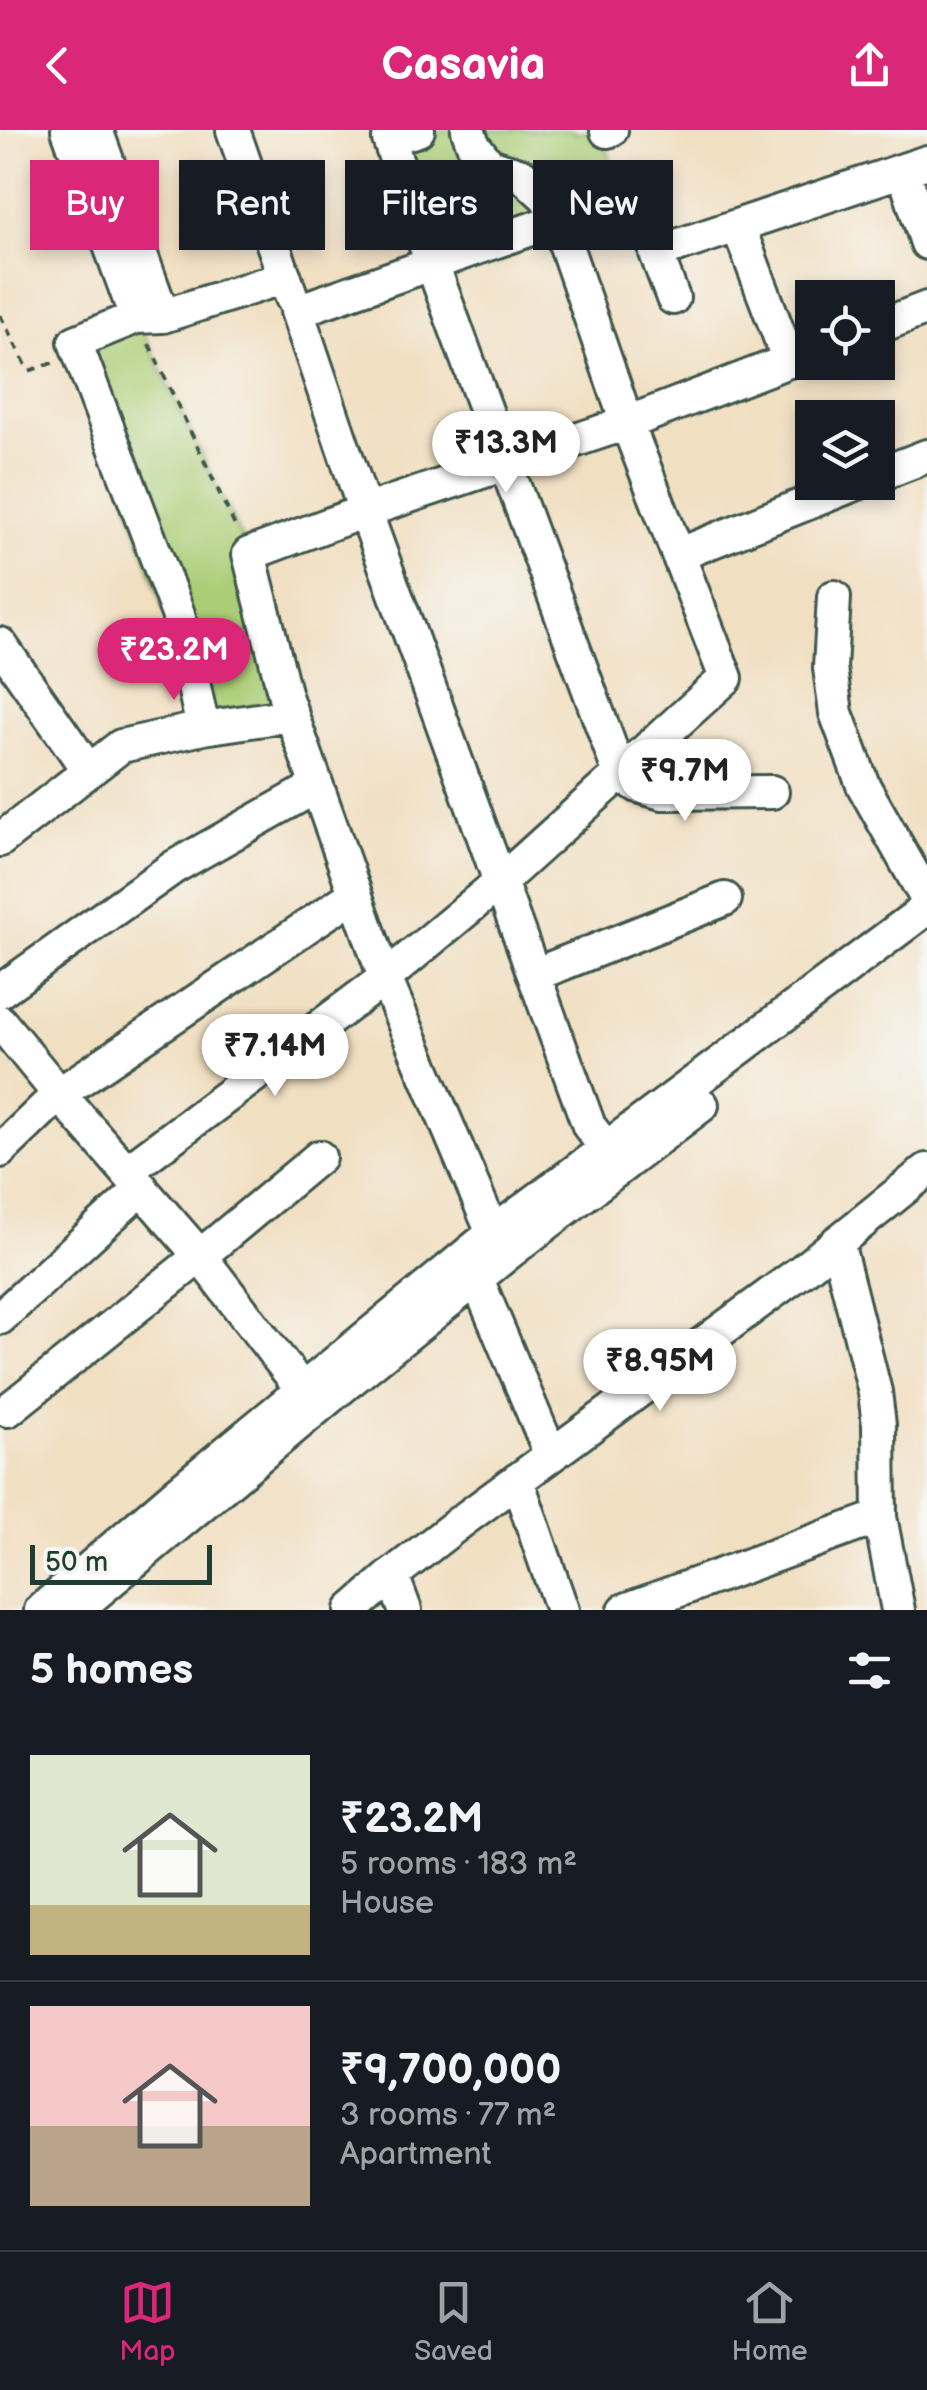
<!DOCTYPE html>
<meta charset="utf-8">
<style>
body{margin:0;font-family:"Balsamiq Sans",sans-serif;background:#242831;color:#f1f3f6;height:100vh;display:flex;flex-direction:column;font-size:38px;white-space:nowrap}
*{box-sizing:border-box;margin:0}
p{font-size:32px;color:#9ea1a6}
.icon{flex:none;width:55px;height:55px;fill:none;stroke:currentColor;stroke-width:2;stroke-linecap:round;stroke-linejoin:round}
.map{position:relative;height:1480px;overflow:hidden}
.sheet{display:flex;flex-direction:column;background:#171b24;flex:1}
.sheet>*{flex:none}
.hud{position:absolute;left:30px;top:30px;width:868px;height:90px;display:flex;gap:20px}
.buttons{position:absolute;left:795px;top:150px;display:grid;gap:20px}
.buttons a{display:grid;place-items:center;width:100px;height:100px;border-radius:0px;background:#171b24;box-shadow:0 5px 15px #0003;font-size:50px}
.scale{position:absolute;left:30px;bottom:25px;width:182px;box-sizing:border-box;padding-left:10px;border:5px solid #1f3d34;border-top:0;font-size:28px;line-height:35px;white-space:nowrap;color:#1f3d34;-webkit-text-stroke:8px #f6f6f2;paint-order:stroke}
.price{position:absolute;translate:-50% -85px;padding:0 22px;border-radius:35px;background:#fff;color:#222;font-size:32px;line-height:65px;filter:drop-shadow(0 2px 5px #0008)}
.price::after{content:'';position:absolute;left:50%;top:60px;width:30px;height:22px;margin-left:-15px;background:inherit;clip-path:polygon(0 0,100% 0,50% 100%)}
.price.selected{background:#db2777;color:#fff}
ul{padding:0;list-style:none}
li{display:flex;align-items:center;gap:30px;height:250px;padding:0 30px}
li+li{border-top:2px solid #363941}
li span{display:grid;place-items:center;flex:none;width:280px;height:200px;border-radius:0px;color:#555}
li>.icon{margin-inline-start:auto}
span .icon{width:120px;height:120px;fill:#fffc;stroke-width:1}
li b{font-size:42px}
h2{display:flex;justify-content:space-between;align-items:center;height:120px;padding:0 30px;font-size:42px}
.chip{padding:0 35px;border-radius:0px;background:#171b24;box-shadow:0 5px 15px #0003;font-size:35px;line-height:90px}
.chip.selected{background:#db2777;color:#fff}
header{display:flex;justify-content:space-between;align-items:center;height:130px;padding:0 30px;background:#db2777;color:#fff;font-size:45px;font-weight:700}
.tabs{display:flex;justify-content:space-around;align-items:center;height:140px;border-top:2px solid #363941;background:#171b24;font-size:28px;color:#9ea1a6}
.tabs a{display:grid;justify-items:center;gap:5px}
.tabs .selected{color:#db2777}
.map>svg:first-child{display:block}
.green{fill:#abcd76;stroke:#658555;stroke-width:2.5}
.building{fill:#cba8cf}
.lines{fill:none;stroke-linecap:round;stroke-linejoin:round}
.minor-casing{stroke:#3e5549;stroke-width:38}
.path{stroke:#3e5549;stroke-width:4;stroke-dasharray:8 8;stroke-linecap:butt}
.minor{stroke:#fff;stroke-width:32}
</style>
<header><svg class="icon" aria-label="back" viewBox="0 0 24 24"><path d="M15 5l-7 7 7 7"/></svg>Casavia<svg class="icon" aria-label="share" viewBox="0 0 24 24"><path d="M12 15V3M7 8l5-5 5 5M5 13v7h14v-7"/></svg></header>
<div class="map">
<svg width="927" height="1480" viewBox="0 0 927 1480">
<rect width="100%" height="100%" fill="#f6f6f2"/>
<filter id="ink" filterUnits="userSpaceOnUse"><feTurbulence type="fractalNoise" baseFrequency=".01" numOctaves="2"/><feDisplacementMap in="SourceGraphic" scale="20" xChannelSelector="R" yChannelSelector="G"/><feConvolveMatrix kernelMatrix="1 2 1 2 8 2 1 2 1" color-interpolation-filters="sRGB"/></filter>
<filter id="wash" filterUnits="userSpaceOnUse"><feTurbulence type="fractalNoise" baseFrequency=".0048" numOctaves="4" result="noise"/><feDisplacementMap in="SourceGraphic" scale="40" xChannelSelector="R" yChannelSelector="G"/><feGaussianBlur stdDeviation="2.25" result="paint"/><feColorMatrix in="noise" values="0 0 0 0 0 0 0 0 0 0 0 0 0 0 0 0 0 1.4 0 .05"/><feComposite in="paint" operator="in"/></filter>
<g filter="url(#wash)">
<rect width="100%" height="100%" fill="#f1dfc2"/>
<path class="green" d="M443,0H574L576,4L588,0H601L622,65L439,124L403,13Z
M136,187L249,424L292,585L203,598L75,212Z"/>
<g id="blocks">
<path class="building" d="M453,48L461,68L434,77L428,57Z"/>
</g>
</g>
<g filter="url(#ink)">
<use href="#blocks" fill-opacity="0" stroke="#3e5549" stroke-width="2.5"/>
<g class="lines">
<g class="minor-casing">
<path id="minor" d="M68,0L136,187
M96,0L163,186L285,147
M233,0L292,168
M418,0L389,9L432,134L620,644L638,656L662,663L772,662
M468,0L473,14L489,35L522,45L547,68L557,90
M607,1L611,0
M903,40L927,113
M738,96L789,231
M673,168L656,123L927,32
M163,186L136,187L75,212L178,484L203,598
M878,197L927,178
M878,345L927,326
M678,425L860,352
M834,467L830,538L836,583L863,655L927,769
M0,514L88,640
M0,710L121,616L203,598L292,585
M534,845L725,769
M0,861L174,737L317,656
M0,892L59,964L200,1126L314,1275
M606,1018L589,996L359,364L297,181L557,90L627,293L812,222
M0,1021L59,964L355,764
M127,1041L385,848L500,752L726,548L627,293L365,381L249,424L285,566L385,848L503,1127
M837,1112L875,1262L879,1295L880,1387L898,1480
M477,1149L551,1325
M0,1188L142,1058
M8,1280L200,1126L319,1027
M517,1350L562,1480
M392,1445L405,1480
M41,1480L178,1362L493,1103L927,778
M76,1480L336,1262L511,1121L702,975
M352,1480L392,1445L459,1393L803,1140L927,1040
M625,1480L880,1387"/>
</g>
<path class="path" d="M0,185L29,241L55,232
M149,214L237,400"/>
<use href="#minor" class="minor"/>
</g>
</g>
</svg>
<div class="buttons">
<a><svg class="icon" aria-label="locate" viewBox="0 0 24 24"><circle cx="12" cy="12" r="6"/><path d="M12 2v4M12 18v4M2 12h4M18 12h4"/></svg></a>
<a><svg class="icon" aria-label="layers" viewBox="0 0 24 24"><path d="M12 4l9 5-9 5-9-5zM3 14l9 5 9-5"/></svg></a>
</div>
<div class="scale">50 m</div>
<b class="price" style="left:506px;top:366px">₹13.3M</b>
<b class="price selected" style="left:174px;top:573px">₹23.2M</b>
<b class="price" style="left:685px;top:694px">₹9.7M</b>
<b class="price" style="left:275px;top:969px">₹7.14M</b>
<b class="price" style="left:660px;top:1284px">₹8.95M</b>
<div class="hud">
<a class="chip selected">Buy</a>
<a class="chip">Rent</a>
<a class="chip">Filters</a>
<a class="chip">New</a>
</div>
</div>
<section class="sheet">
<h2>5 homes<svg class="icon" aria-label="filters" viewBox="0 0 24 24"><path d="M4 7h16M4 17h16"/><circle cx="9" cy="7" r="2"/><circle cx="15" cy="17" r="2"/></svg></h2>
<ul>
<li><span style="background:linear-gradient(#dfe7d0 75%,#c2b280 0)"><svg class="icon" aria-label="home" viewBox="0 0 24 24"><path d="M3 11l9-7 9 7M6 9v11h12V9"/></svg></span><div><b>₹23.2M</b><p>5 rooms · 183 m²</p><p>House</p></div></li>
<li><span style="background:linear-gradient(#f6c9c9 60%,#b9a48a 0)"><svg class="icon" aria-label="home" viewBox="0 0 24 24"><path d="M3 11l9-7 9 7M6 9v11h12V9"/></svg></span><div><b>₹9,700,000</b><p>3 rooms · 77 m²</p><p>Apartment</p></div></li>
</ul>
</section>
<nav class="tabs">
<a class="selected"><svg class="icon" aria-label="map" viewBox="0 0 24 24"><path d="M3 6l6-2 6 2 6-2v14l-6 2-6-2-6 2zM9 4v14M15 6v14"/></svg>Map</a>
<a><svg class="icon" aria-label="saved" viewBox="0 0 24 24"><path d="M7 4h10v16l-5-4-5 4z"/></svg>Saved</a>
<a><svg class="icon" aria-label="home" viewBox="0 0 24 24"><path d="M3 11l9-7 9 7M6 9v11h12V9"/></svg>Home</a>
</nav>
